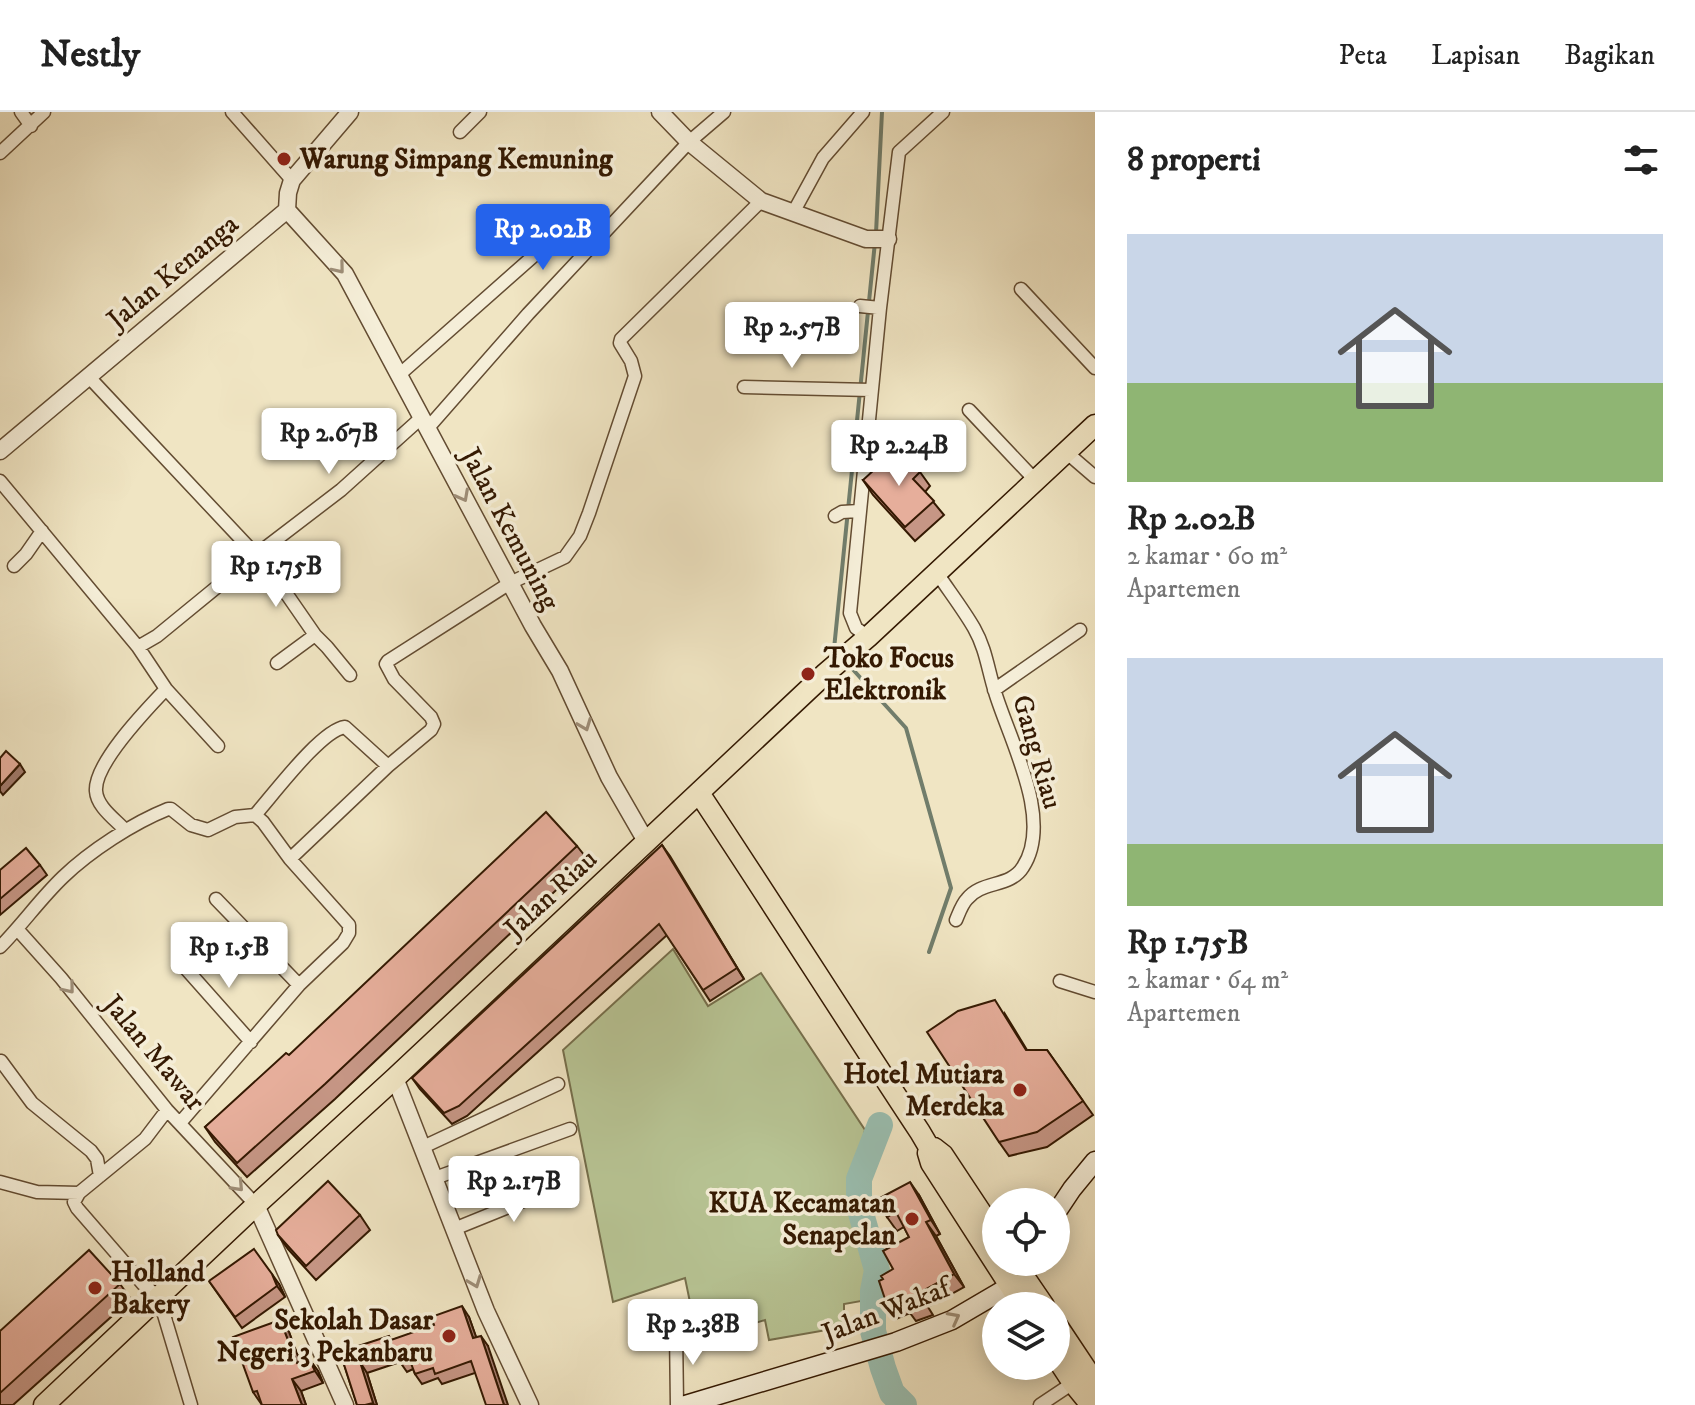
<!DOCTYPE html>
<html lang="id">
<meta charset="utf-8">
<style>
body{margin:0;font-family:"IM FELL DW Pica",serif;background:#f2f2f2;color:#222;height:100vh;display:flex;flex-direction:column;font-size:30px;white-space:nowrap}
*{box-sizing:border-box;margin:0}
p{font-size:26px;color:#767676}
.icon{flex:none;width:44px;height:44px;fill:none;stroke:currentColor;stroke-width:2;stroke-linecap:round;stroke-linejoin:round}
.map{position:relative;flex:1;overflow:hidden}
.details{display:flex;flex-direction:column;background:#fff;width:600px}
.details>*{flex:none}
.fabs{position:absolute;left:982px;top:1076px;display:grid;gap:16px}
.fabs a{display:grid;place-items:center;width:88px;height:88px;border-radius:50%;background:#fff;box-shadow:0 4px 20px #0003;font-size:40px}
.price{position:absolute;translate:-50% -68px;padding:0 18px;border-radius:8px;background:#fff;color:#222;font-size:26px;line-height:52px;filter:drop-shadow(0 2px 4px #0008)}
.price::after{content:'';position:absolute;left:50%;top:48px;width:24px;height:18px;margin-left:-12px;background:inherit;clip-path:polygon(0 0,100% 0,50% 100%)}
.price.active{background:#2563eb;color:#fff}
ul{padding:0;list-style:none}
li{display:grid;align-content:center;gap:16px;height:424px;padding:0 32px}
li span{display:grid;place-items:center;height:248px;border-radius:0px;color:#555}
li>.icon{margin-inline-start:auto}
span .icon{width:144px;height:144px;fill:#fffc;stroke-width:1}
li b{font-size:34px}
h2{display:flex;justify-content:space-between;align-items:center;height:96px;padding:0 32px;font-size:34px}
header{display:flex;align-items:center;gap:48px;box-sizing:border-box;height:112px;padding:0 40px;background:#fff;border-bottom:2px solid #e0e0e0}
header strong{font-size:38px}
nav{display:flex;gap:44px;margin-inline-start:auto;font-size:28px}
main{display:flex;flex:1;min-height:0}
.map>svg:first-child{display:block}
.green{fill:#b8c595;stroke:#766f4c;stroke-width:2}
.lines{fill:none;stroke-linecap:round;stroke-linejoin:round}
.stream{stroke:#717d6b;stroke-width:4}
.river{stroke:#9abfb1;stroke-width:26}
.minor-casing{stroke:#634c32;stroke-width:15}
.tertiary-casing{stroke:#634c32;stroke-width:19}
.secondary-casing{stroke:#341902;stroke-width:21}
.primary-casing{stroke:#341902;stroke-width:23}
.minor{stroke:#f5eed8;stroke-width:12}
.tertiary{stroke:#f5eed8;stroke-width:16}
.secondary{stroke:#f5eed8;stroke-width:18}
.primary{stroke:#f0e5c3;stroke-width:20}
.wall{fill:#c69685;stroke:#341902;stroke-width:2}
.shaded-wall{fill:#a17a6c;stroke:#341902;stroke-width:2}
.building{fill:#e6ae9b;stroke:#341902;stroke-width:2}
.oneway{stroke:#9e8e78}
.poi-dot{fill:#8f2418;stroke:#f5eed8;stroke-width:3}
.labels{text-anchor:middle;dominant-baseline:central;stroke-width:7;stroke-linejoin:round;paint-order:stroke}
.poi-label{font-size:28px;font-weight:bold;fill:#341902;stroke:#f5eed8;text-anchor:start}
.street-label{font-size:28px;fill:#341902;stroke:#f5eed8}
</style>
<header>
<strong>Nestly</strong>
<nav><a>Peta</a><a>Lapisan</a><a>Bagikan</a></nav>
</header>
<main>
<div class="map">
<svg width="1095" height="1293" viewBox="0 0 1095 1293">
<rect width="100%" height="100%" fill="#f0e5c3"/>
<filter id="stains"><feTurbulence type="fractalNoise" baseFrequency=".0025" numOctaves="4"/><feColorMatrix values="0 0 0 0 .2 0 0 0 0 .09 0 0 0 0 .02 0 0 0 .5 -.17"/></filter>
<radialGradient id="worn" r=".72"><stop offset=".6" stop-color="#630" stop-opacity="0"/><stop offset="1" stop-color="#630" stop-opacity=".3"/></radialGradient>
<path class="green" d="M673,837L708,894L761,861L865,1018L854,1068L856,1099L873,1156L867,1188L844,1192V1215L769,1228L765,1208L698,1229L685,1166L613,1190L563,938Z"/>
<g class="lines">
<path class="stream" d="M876,121L882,0
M838,542L834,537L875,130
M847,551L906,616L951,776L929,840"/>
<path class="river" d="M880,1013L859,1067V1094L877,1158L873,1179V1219L883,1256L892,1281L904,1293"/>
<g class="minor-casing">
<path id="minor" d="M21,0L31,14
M232,0L292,68
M460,20L480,0
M0,41L44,0
M793,101L823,46L863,0
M1021,177L1095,256
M860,194L880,196
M399,263L555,125
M88,264L256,443L288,484L315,523L277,551
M744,275L871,278
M969,298L1035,368
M427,317L528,202L689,30L724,0
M1066,340L1095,365
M0,369L138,535L166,577C148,596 94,651 96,679C97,695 115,707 125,718
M835,404L842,400L859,399
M14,454L26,442L42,419
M937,461C949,479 963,497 974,516C986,537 988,558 995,580C1009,627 1054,708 1023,755C1010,776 982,768 967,787C962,792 959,801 956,808
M315,523L327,535L350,563
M868,525L856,516L850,501L880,196L899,40L943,0
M138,535L157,524L256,443L341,378L421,306
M166,577L218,634
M994,578L1080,518
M290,747L388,654L431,618L434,612L431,605L394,567L386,552L388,549L510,471L565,445L580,424L589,401L635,264L631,249L620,231L621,227L761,89
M216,787L299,873
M18,818L61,866L167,998L256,1093
M0,835C22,813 40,787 63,765C90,739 133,711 168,697H171L191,713L208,718L235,705L255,703C273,683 321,618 345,615L388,654
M180,850L251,930
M1060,869L1095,880
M1,949L32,991L91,1039L97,1047L100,1064
M167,998L145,1027L79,1081L74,1090L77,1096L143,1172L159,1186L191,1293
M180,1011L299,873L343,831L349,821V813L290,747L263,710L255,703
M423,1035L558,972
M435,1066L570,1017
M0,1070L37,1080L79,1081
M454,1117L560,1074
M676,1218L677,1293
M1040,1293L1073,1271"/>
</g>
<g class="tertiary-casing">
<path id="tertiary" d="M660,0L689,30L761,89L866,127H888
M287,98L345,162L533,514L560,559L609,665L647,731
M0,339L287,98L288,81L292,68L350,0
M395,966L486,1199L530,1293
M256,1093L345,1293"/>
</g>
<g class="secondary-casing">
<path id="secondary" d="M1056,1101L1072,1077L1095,1049
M685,1293L896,1230L952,1208L1010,1174"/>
</g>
<g class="primary-casing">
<path id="primary" d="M699,681C774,794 846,908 920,1020L930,1037L928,1041L931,1051L1023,1194
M930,1037L934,1036L943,1043L996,1123
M1014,1150L1044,1194
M1056,1212L1088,1260L1095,1274
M1056,1245L1073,1271L1091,1293
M44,1293L256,1093L395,966L826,561L868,525L1095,313"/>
</g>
<use href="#minor" class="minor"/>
<use href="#tertiary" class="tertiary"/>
<use href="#secondary" class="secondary"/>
<use href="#primary" class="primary"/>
</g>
<path class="wall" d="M920,360L930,374L925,380L944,403L915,429L873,383L863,368Z
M662,733L744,867L710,889L667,823L467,1004L452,1012L420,977L412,966Z
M577,734L588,748L335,987L247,1065L215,1030L205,1015L289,943Z
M40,753L47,763L0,803V758Z
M1005,902L1027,938H1047L1093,1003L1047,1035L1009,1044L999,1030Z
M919,1083L940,1122L936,1124L964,1175L928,1195L933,1203L916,1209L910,1201L896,1207L887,1193L883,1167L893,1157L909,1125L904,1115L897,1119L887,1105Z
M360,1103L370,1118L316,1168L288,1137L278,1123Z
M209,1169L279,1172L285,1185L242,1216Z
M120,1172L131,1187L13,1293H0V1219Z
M469,1205L476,1225L488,1234L475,1261L442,1272L438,1266L422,1272L415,1262L413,1257L407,1260L400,1250L367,1261L377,1293H357L340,1240L392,1228Z
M289,1220L300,1250L309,1247L318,1259L323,1271L301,1279L306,1293H262L253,1280Z"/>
<path class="shaded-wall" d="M20,652L25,660L3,683L0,679V674Z
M662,733L670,744L744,867L737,856Z
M910,1070L919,1083L940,1122L931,1108Z
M926,1110L936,1124L964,1175L954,1162Z
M272,1162L279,1172L285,1185L277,1174Z
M462,1194L469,1205L480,1236L473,1226Z
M280,1208L289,1220L305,1263L297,1251Z
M481,1224L488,1234L508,1293H504Z
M309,1247L318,1259L323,1271L315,1259Z
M360,1250L367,1261L377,1293H374L373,1291Z
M292,1267L301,1279L306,1293H302Z"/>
<path class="building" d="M898,336L920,360L913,367L934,389L905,415L863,368Z
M6,639L20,652L0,674V646Z
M546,700L577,734L325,972L237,1051L205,1015L286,941L289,943Z
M662,733L737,856L703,878L659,812L459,994L444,1001L412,966Z
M26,736L40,753L0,787V758Z
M995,888L1026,938H1047L1083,989L1037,1020L999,1030L927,920L958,899Z
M328,1069L360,1103L306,1154L278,1123L276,1118Z
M910,1070L931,1108L926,1110L954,1162L919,1181L923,1189L906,1196L901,1187L887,1193L879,1169L883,1167L881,1164L893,1157L883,1139L909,1125L896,1100L887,1105L878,1087Z
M254,1137L272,1162L277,1174L235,1205L209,1169Z
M89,1138L120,1172L0,1281V1219Z
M462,1194L473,1226L481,1224L504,1293H486L471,1249L435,1262L433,1256L415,1262L409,1246L399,1249L396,1238L360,1250L373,1291L365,1293H357L340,1240L389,1224L391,1228L434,1213L431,1205Z
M280,1208L297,1251L309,1247L315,1259L292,1267L302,1293H262L257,1279L253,1280L233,1225Z"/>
<defs><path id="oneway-chevron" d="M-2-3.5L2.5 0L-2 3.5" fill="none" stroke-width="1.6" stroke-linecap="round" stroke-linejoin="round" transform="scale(2)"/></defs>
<g class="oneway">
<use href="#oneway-chevron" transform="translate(339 156) rotate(51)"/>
<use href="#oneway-chevron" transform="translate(463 384) rotate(62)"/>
<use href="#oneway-chevron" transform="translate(585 613) rotate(69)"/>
<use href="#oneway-chevron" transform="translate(69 876) rotate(51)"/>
<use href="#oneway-chevron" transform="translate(238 1074) rotate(47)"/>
<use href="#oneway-chevron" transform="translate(475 1170) rotate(69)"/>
<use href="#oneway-chevron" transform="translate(954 1206) rotate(-28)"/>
</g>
<g class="poi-dot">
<circle cx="284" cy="47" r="8"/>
<circle cx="808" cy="562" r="8"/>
<circle cx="1020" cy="978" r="8"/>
<circle cx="912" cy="1107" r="8"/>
<circle cx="95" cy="1176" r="8"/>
<circle cx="449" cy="1224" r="8"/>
</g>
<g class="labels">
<g class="poi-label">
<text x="300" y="47">Warung Simpang Kemuning</text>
<text x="824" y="546">Toko Focus<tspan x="824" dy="32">Elektronik</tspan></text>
<text x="1004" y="962" text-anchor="end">Hotel Mutiara<tspan x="1004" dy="32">Merdeka</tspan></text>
<text x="896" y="1091" text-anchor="end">KUA Kecamatan<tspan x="896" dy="32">Senapelan</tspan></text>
<text x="111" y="1160">Holland<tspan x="111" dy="32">Bakery</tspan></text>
<text x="433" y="1208" text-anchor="end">Sekolah Dasar<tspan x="433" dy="32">Negeri 3 Pekanbaru</tspan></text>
</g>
<g class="street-label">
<text transform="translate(173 160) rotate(-40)">Jalan Kenanga</text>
<text transform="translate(510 417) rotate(62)">Jalan Kemuning</text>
<text transform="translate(1037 640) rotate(74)">Gang Riau</text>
<text transform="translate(551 782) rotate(-43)">Jalan Riau</text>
<text transform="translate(154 941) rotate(50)">Jalan Mawar</text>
<text transform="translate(886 1199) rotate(-21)">Jalan Wakaf</text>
</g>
</g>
<rect width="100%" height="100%" filter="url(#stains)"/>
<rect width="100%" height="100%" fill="url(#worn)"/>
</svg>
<div class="fabs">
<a><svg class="icon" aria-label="locate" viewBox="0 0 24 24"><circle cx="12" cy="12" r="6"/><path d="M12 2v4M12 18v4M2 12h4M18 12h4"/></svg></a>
<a><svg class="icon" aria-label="layers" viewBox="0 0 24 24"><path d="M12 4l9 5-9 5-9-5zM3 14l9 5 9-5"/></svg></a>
</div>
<b class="price active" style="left:543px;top:160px">Rp 2.02B</b>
<b class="price" style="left:792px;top:258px">Rp 2.57B</b>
<b class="price" style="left:329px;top:364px">Rp 2.67B</b>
<b class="price" style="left:899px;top:376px">Rp 2.24B</b>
<b class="price" style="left:276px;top:497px">Rp 1.75B</b>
<b class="price" style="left:229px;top:878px">Rp 1.5B</b>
<b class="price" style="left:514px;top:1112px">Rp 2.17B</b>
<b class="price" style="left:693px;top:1255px">Rp 2.38B</b>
</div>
<section class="details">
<h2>8 properti<svg class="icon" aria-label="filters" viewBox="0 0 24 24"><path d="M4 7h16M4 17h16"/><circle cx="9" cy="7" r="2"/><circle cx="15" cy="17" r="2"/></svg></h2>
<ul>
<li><span style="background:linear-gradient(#c9d6e8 60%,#8fb573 0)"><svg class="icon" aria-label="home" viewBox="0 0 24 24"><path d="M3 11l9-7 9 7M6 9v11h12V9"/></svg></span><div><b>Rp 2.02B</b><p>2 kamar · 60 m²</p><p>Apartemen</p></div></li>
<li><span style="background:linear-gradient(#c9d6e8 75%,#8fb573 0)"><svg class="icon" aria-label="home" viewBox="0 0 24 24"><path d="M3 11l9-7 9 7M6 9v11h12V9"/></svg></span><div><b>Rp 1.75B</b><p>2 kamar · 64 m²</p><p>Apartemen</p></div></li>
</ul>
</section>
</main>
